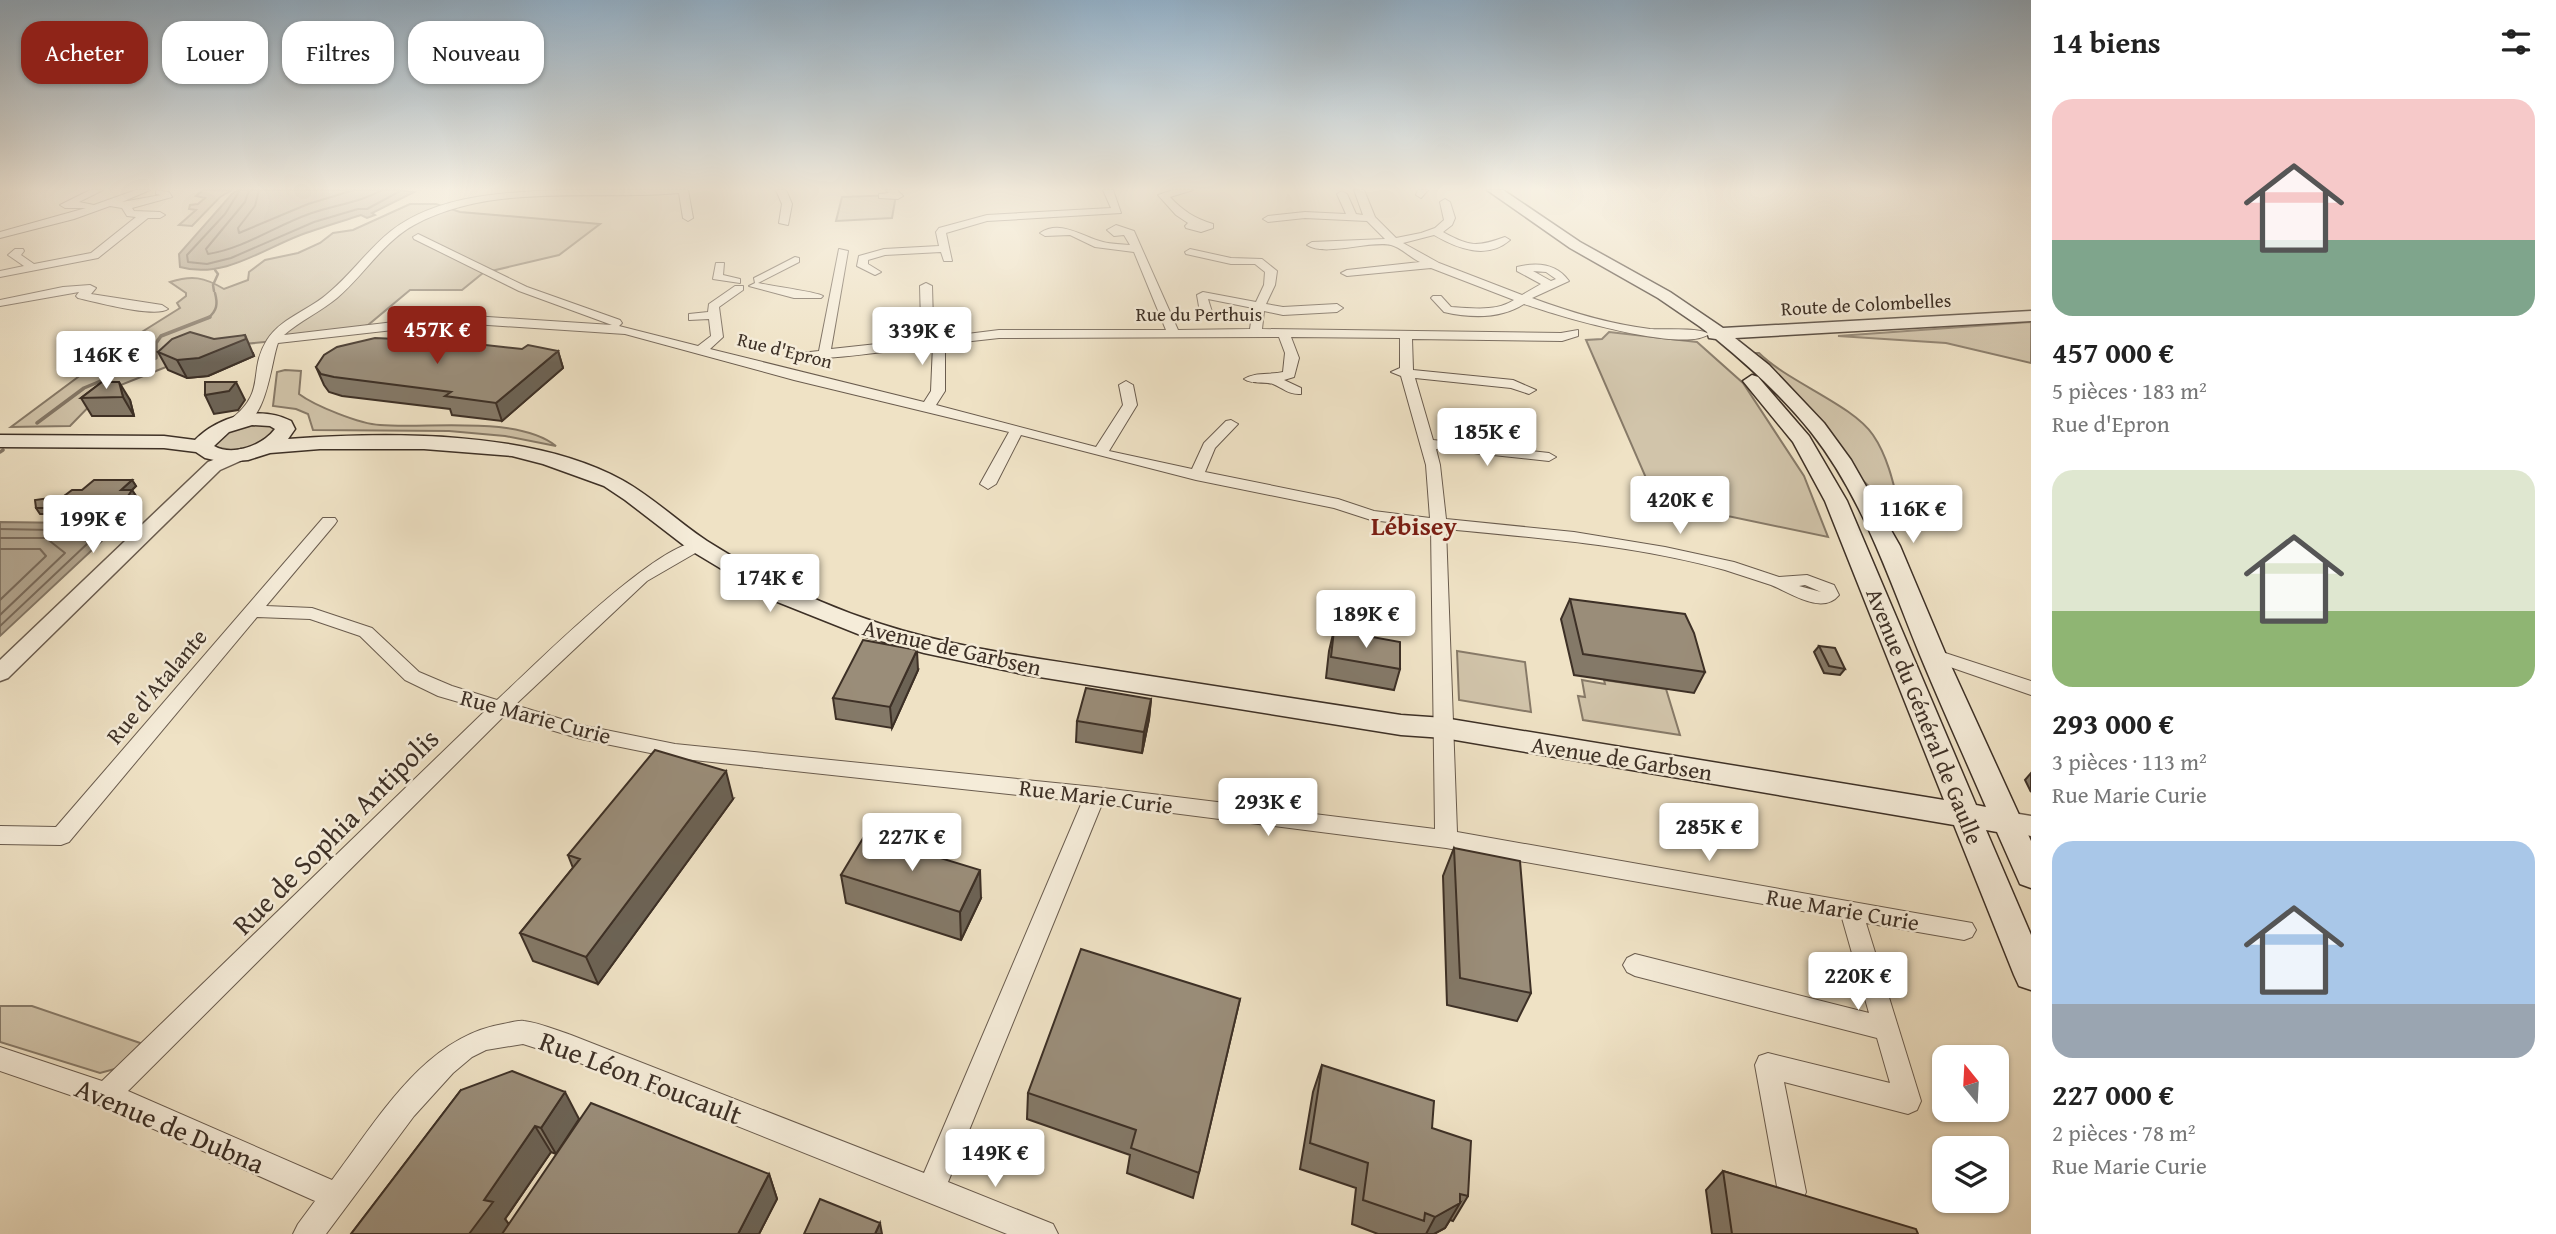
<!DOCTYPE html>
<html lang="fr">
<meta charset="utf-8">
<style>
body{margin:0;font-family:"Gentium Book Plus",serif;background:#f2f2f2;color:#222;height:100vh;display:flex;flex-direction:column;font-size:26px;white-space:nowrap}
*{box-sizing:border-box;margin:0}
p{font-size:23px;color:#767676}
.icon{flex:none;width:38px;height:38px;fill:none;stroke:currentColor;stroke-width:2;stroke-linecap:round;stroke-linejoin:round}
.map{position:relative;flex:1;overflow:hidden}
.panel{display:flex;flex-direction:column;background:#fff;width:525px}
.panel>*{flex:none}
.top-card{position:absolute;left:21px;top:21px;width:665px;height:63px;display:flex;gap:14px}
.needle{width:46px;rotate:342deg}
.buttons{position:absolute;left:1932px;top:1045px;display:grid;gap:14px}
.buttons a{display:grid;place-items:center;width:77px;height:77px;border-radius:14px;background:#fff;box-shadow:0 2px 5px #0004;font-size:35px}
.price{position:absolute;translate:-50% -60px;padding:0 16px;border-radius:7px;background:#fff;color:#222;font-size:23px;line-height:46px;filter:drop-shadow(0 2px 4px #0008)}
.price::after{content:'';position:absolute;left:50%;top:42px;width:21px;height:16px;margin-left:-10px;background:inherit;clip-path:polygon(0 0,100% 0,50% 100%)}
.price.on{background:#8f2418;color:#fff}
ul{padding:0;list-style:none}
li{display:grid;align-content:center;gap:14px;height:371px;padding:0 21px}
li span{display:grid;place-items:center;height:217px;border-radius:21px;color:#555}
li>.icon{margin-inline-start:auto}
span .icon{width:126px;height:126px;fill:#fffc;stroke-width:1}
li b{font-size:30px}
h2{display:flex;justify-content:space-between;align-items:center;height:84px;padding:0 21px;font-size:30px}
.chip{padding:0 24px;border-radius:21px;background:#fff;box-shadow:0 2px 5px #0004;font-size:24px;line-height:63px}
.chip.on{background:#8f2418;color:#fff}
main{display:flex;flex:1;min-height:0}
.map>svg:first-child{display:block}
.green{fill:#d1c4aa;stroke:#877a68;stroke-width:2}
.water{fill:#b2a58f;stroke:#837665;stroke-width:2}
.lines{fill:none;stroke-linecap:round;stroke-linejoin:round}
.shore{stroke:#786a5a;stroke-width:2}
.stream-far1{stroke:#837665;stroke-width:2.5}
.stream{stroke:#837665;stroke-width:3.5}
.minor-casing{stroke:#6a5c4e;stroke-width:2}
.tertiary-casing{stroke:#6a5c4e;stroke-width:3}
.secondary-casing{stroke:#3d3026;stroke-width:3}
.minor{fill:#f5ecd9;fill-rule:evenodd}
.tertiary{fill:#f5ecd9;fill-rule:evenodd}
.secondary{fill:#f5ecd9;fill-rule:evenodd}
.wall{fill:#847968;stroke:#3d3026;stroke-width:2}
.shaded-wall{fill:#6c6355;stroke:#3d3026;stroke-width:2}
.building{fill:#9a8d79;stroke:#3d3026;stroke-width:2}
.labels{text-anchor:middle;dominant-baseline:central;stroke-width:5;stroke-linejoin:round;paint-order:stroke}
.far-street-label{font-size:19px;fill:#3d3026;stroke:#f5ecd9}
.street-label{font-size:23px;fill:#3d3026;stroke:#f5ecd9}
.quarter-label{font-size:26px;font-weight:bold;fill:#7a1f14;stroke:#f5ecd9}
.near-street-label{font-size:28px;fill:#3d3026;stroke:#f5ecd9}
</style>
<main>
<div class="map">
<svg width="2031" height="1234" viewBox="0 0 2031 1234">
<rect width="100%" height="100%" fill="#efe2c5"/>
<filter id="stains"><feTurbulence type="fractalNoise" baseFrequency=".00286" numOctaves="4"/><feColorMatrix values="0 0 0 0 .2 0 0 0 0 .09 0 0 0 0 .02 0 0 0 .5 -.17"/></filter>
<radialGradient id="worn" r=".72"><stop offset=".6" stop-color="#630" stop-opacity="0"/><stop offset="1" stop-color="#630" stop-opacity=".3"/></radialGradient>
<path class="green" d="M203,190H232L220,197L192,226L179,225L196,210L189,209L190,205L198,204L205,198L196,196Z
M896,195L892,218L836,221L842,197Z
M410,204H436L460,212L600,224L559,255L483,273L462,290H410L368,325L339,335L223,346L166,367L103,392L70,426L11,427L121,345L180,308L177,303L186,296V293L170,282C192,275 204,277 224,289L248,280L249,272L265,260L298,253L320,243L333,233L353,230Z
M2031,322V363L1946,343L1838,336Z
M1609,332L1697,342L1743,383L1804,476L1828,537L1656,501L1586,340L1602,339Z
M1751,353H1759C1788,382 1853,405 1873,435C1891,461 1896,497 1904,527L1891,525L1872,489L1859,477Z
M285,370L301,371L299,394C315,406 360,424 380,425C428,429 517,415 556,446L505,436L449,431L313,430L308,414L296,409L273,406L277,372Z
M255,423L274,427L276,430C254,448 241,455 213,446L219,434Z
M1457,651L1525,662L1531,712L1459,700Z
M1582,680L1605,684L1604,680L1666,689L1680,735L1583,720L1578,696L1585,697Z
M0,1006H32L146,1045L122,1067L100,1073L0,1042Z"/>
<path class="water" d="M238,190H399L414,192L372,213L375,215L367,218L361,215C340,222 319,228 298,236C260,251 222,279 180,267L179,254L232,194Z
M0,522L72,523L60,534H80L92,523H121L0,636Z"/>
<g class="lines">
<path class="shore" d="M240,190L225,214L187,255L188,262L207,264L231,258L314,222L358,209H367L402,190
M249,190L245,202L206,249L208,254C245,248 275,226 309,214C334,205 359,203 382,190
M259,190L255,206L238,228L239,233L308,204L354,190
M0,529L52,530L61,540H85L88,543L0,626
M0,538H46L65,553L0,615
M0,549H40L46,556L0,600"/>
<path class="stream-far1" d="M214,291L213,285L218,274L215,270
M208,318C217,311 218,304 215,293"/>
<path class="stream" d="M37,423L84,388L156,358V343L161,336L210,317
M0,452L3,450"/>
<g class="minor-casing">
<path id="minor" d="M90,190H103L79,202L94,205L136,190H150L122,202L161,195L156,194V190L169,192L172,197L132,208L134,211L160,212L165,215L160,218H148L98,258L0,277V271L24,266L8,255L15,249H23L24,251L21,255L34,264L91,253L136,217L127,216L122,208L110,206L74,219L0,238V232L86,208H65L60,205Z
M561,190H688L693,218L688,221L683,218L679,193C593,201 494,182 414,225C383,242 364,275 337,298C320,312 300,321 284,335L411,320L473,316L612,325L519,291L414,239L413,237L418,234L527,287L620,320L622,323L619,326L698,346L711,336L709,319L689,320V314L708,312L709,304L735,286H743V290L719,307L723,337L710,349L924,402L931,391L933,345C912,348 808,364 799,356L801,353L819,351L839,249L848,251L831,349L932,338L921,322L920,286L926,283L932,286L933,322L943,337L999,330H1166L1134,252L1095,247L1070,235L1045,236L1040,233C1061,219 1082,237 1103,242C1111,244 1121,244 1130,245L1124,235L1114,236L1107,230L1116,225L1134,231L1178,330L1250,329L1253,308L1208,299L1212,312L1206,316L1200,312L1197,295L1203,292L1256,302L1264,285L1265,272L1255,264H1231L1186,254L1185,252L1190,249L1231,258L1262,259L1277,271L1275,285L1266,304L1283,307L1337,304L1343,308L1337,312L1283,315L1264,311L1262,329L1561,333L1578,330V336L1562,341L1412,339L1413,370L1513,380L1536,390L1529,394L1511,388L1415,378L1433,440L1549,453L1556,457L1549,461L1436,449L1440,465L1446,519L1574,532L1665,547L1734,562L1779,577L1807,575L1834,585L1839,595C1822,616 1789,592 1771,585C1756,580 1740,575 1725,570C1635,545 1539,538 1446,529L1457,832L1972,923L1976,930L1972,937L1964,940L1866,923L1921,1101L1917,1110L1908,1114L1784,1082L1806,1192L1802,1202L1792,1206L1782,1202L1778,1192L1755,1065L1759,1056L1768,1053L1890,1083L1877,1038L1635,976L1627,972L1623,965L1627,958L1635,954L1869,1013L1842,918L1446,848L1102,804L948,1182L1053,1224L1058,1234H1007L570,1059L523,1044L486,1050L472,1057L453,1073L414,1116L326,1234H293L298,1224L315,1201L102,1106L0,1071V1047L102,1081L486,710L438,696L405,680L360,636L310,619L257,617L69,842L61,845L0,844V826L56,827L323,518H335L337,521L335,524L266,606L312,608L372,628L419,672L452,686L497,700C529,671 666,532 704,542L706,545L704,548L647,581L515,705L581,725L675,744L1095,787L1435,829L1431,527L1371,520L1334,508L1196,480L1021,435L996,484L988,489L980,484L1009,432L794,380L625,334L473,324L411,328L278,343C270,364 267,433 230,426V420C268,391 247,372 267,340C280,319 307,311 326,295C350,276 367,250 391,231C437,195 505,192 561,190ZM1279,337L1285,353L1283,372C1271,375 1254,372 1244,379C1253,385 1263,381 1273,384C1283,388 1289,395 1301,394V388L1284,380L1294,377L1299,358L1291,337L1400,338V368L1391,372L1401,376L1426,465L1430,518L1374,511L1338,499L1205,472L1215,448L1238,424L1231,420L1226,421L1204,443L1192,469L1109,451L1137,405L1133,385L1126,381L1119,385L1123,405L1096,447L936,405L945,391V344L999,338ZM1805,585L1821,592L1799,586ZM504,716L581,739L675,758L1082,802L924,1173L571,1035C556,1030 540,1023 524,1021C518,1020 510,1023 503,1024C424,1037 377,1121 332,1180L128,1091Z
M776,190H786L792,204L788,225L779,223L782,204Z
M886,190H897L903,196L898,199L879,198V194L889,193Z
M1103,190H1113L1121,213L987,221L946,233L952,261H944L941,252L885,255L868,260V264L881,272L875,275L857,266L859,256L884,249L939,246L936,232L939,228L987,215L1111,208Z
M1173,190H1193L1170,197C1183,211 1194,218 1213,224V228L1201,232L1186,228L1185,226L1188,223L1176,215L1158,195Z
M1354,190H1364L1375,217L1396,238L1421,233L1435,228L1444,220L1440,202L1445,199L1450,202L1455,218L1452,225L1443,232C1470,247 1477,247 1505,237L1510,240C1487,260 1458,249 1434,235L1403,243L1439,263L1522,295L1541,284L1517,271V267C1537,262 1556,263 1569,281L1532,298C1570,312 1609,324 1650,329C1664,330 1700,327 1709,334C1683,354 1556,315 1524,304C1501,319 1470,318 1444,312L1431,298L1433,296H1441L1451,307C1473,308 1495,312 1514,300L1431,268L1347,276L1341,273L1347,270L1420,262C1411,258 1400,247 1391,245C1371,240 1325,257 1307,245L1312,242L1385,239L1367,221L1305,218L1268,222L1263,219L1268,216L1305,212L1346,214L1337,194L1342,191L1347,194L1356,214L1363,215ZM1533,271L1546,272L1556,279L1551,281Z
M1418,190H1428L1421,198L1416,195Z
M795,257L799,258V262L758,283C770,286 817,292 823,296L821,298H794L749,286L755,283L754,278Z
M716,263H724L723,275L740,279V283L713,279Z
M90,285L96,288L91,294L162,305L168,309C155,318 96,302 78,298L76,296L79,292L0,306V300L63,287Z
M1933,649L2031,681V695L1927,659L1924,655Z"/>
</g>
<g class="tertiary-casing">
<path id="tertiary" d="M241,449L250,454L247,458L220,470L8,678L0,681V660L208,462Z
M2007,812L2031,816V836L1998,829L1994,822L1998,815Z"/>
</g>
<g class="secondary-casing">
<path id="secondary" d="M1487,190H1503L1580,242L1670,292L1723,328L2031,311V321L1735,338L1769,365L1824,423L1851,460L1900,546L1946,655L2031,841V888L2020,884L1997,832L1986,830L2031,935V990L2019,986L2014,975L1954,825L1444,738L1401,735L1027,675L924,653L863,636L775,601L690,550L625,500L604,486L543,464L512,456L424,449H320L270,453L248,460L223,462L205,458L196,452L164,448L0,447V435L164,436L195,440C219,416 260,405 291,421L295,429L288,439C389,432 531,430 622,480C653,497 678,522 707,541C762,576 819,604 881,624C955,648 1035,658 1111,670C1208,685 1304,700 1401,715L1444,718L1944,800L1825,501L1793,442L1743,381L1752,375L1758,377L1809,436L1847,501L1976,805L1986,807C1964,756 1941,706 1920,655C1889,579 1863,498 1811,432C1783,397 1750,367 1716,339L1709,338L1707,332L1699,326L1658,298L1570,248ZM252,425L270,426L275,429C263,445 233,457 214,446L229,432Z"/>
</g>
<use href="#minor" class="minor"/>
<use href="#tertiary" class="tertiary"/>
<use href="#secondary" class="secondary"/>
</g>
<path class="wall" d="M413,346L558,351L563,368L502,421L452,415L450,409L342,396L329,392L324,385L316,367Z
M158,352L253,353L254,356L208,376L187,378L168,370Z
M102,382L130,400L134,416H92L81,398Z
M132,480L136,486L132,490L136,496L128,509H122L118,515H105L101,518H62L59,514H40L36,508L64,496Z
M1570,599L1705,672L1694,693L1574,675L1561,619Z
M1334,630L1400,669L1394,690L1326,678L1329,651Z
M1819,646L1845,669L1840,675L1824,673L1814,652Z
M918,670L892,728L836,719L833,698Z
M1151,699L1149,719L1142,753L1076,742L1077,721Z
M2031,773V792L2025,780Z
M733,799L598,984L533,961L520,933L573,868L568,855Z
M1454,848L1531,993L1517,1021L1447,1005L1443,876Z
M841,875L981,898L961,940L846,903Z
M1240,999L1193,1198L1127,1173L1130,1155L1027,1119L1028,1093Z
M1322,1065L1432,1128L1468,1196L1453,1221L1450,1220L1445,1228L1434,1234H1378L1352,1224L1356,1188L1300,1169L1313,1092Z
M461,1090L579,1119L556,1154L551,1152L505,1219L509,1224L769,1174L777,1199L759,1234H351Z
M1723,1171L1918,1234H1712L1706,1190Z"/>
<path class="shaded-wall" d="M245,335L254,356L208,376L187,378L177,360Z
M558,351L563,368L502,421L496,403Z
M119,382L130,400L134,416L123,397Z
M236,382L245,400L238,410L214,414L205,395Z
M132,480L136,486L132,490L136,496L128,509L124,502L121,490Z
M118,502L122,509L118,515L114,508Z
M101,508L105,515L101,518L97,512Z
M917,650L918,670L892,728L890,707Z
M1151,699L1149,719L1142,753L1144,732Z
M726,771L733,799L598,984L586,957Z
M980,870L981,898L961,940L960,912Z
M565,1092L579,1119L556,1154L541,1128Z
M535,1126L551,1152L505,1219L510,1226L505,1234H469L484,1200Z
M769,1174L777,1199L759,1234H738Z
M1460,1203L1445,1228L1434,1234H1426L1435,1217Z
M880,1223L882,1234H875Z"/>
<path class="building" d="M190,332L214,339L245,335L246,339L199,358L177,360L158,352L172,339Z
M375,338L397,339L413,346L432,339L522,349L528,345L558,351L496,403L445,396L451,392L334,377L321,374L316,367L324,355L337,347Z
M102,382H119L123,397L81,398Z
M205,382H236L229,391L205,395Z
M94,480H132L121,490H132L124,502H118L114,508H101L97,512L57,511L62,508H36L35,500L64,496L72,490H82Z
M1570,599L1685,614L1694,633L1705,672L1583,654Z
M1334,630L1400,642V669L1331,657Z
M863,640L917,650L890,707L833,698Z
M1819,646L1835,648L1845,669L1829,666Z
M1086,688L1151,699L1144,732L1077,721Z
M655,750L726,771L586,957L520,933L580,859L568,855Z
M865,835L980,870L960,912L841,875Z
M1454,848L1520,861L1531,993L1460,978Z
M1081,949L1240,999L1199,1173L1131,1148L1136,1130L1028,1093Z
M1322,1065L1434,1101L1432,1128L1471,1141L1468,1196L1460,1194V1203L1435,1217L1425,1213L1424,1221L1363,1200L1368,1163L1310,1143Z
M512,1071L565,1092L541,1128L535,1126L484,1200L493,1202L469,1234H351L461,1090Z
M591,1103L769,1174L738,1234H502Z
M1723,1171L1916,1229L1918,1234H1732Z
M820,1199L880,1223L875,1234H804Z"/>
<linearGradient id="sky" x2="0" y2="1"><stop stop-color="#92aec4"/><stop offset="0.52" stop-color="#f8f2e5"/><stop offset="1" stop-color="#f8f2e5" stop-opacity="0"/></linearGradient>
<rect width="2031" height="363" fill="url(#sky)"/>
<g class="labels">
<g class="far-street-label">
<text transform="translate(1866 304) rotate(-3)">Route de Colombelles</text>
<text x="1199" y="314">Rue du Perthuis</text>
<text transform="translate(785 350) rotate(14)">Rue d'Epron</text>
</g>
<g class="street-label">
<text transform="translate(952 647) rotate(13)">Avenue de Garbsen</text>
<text transform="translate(156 686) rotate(-50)">Rue d'Atalante</text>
<text transform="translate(536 716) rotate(15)">Rue Marie Curie</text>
<text transform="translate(1925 716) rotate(68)">Avenue du Général de Gaulle</text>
<text transform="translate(1622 758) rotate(9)">Avenue de Garbsen</text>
<text transform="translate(1096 796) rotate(7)">Rue Marie Curie</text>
<text transform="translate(1843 909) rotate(10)">Rue Marie Curie</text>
</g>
<g class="quarter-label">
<text x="1414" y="525">Lébisey</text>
</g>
<g class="near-street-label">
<text transform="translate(335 831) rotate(-45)">Rue de Sophia Antipolis</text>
<text transform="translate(641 1077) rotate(21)">Rue Léon Foucault</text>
<text transform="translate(170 1125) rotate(23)">Avenue de Dubna</text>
</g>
</g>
<rect width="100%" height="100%" filter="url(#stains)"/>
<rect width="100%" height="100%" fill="url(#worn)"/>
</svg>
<div class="buttons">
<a><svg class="needle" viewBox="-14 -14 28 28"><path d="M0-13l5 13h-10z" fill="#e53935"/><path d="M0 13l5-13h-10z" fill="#767676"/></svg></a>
<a><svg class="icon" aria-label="layers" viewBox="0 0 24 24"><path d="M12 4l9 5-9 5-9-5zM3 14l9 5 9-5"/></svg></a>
</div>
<b class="price on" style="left:437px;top:366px">457K €</b>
<b class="price" style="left:922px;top:367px">339K €</b>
<b class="price" style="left:106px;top:391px">146K €</b>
<b class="price" style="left:1487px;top:468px">185K €</b>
<b class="price" style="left:1680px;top:536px">420K €</b>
<b class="price" style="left:1913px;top:545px">116K €</b>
<b class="price" style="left:93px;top:555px">199K €</b>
<b class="price" style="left:770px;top:614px">174K €</b>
<b class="price" style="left:1366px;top:650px">189K €</b>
<b class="price" style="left:1268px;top:838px">293K €</b>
<b class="price" style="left:1709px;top:863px">285K €</b>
<b class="price" style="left:912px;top:873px">227K €</b>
<b class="price" style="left:1858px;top:1012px">220K €</b>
<b class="price" style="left:995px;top:1189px">149K €</b>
<div class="top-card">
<a class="chip on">Acheter</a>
<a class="chip">Louer</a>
<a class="chip">Filtres</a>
<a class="chip">Nouveau</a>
</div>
</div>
<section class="panel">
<h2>14 biens<svg class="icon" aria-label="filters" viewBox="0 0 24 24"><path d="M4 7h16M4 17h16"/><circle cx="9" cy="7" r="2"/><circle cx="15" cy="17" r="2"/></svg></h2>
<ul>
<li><span style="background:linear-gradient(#f6c9c9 65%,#7fa58c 0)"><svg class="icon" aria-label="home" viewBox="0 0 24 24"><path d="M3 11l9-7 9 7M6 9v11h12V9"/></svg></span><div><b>457 000 €</b><p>5 pièces · 183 m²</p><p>Rue d'Epron</p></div></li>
<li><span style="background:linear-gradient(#dfe7d0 65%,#8fb573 0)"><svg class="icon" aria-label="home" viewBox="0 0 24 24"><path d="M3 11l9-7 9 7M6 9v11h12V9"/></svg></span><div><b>293 000 €</b><p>3 pièces · 113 m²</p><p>Rue Marie Curie</p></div></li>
<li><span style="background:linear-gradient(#a9c7e8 75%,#9aa5b1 0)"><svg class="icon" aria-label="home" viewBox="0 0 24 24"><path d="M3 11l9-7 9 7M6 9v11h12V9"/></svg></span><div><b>227 000 €</b><p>2 pièces · 78 m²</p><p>Rue Marie Curie</p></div></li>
</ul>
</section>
</main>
